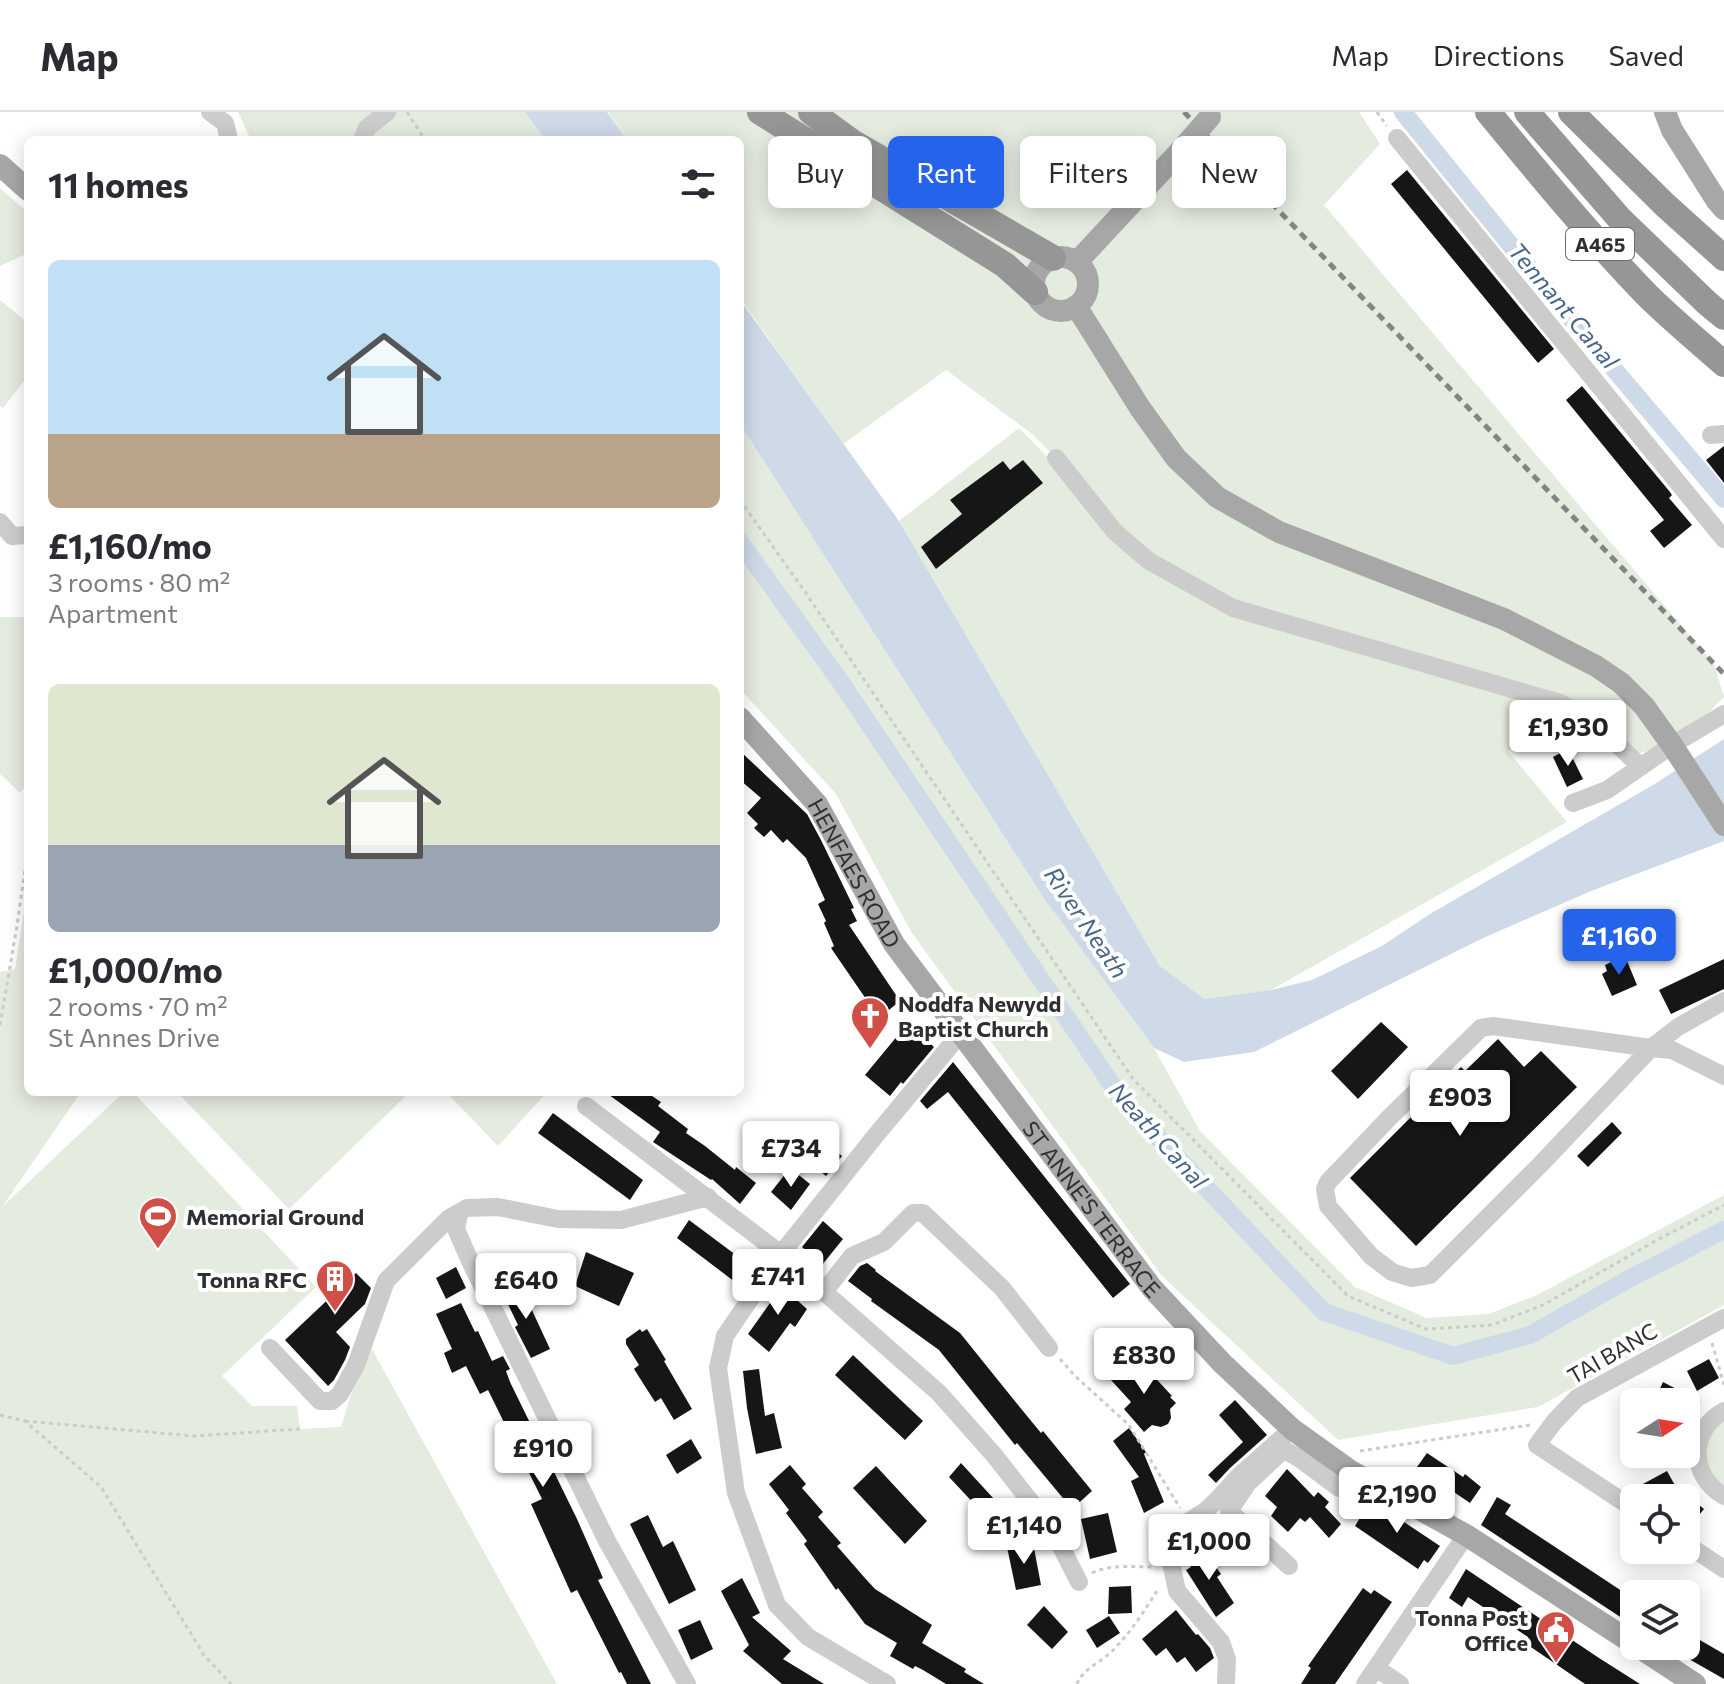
<!DOCTYPE html>
<meta charset="utf-8">
<style>
body{margin:0;font-family:Commissioner,sans-serif;background:#f2f2f3;color:#2b2b33;height:100vh;display:flex;flex-direction:column;font-size:30px;white-space:nowrap}
*{box-sizing:border-box;margin:0}
p{font-size:26px;color:#7c7c81}
.icon{flex:none;width:44px;height:44px;fill:none;stroke:currentColor;stroke-width:2;stroke-linecap:round;stroke-linejoin:round}
.map{position:relative;flex:1;overflow:hidden}
.details{position:absolute;left:24px;top:24px;width:720px;height:960px;display:flex;flex-direction:column;background:#fff;border-radius:12px;box-shadow:0 4px 20px #0003}
.details>*{flex:none}
.hud{position:absolute;left:768px;top:24px;width:760px;height:72px;display:flex;gap:16px}
.needle{width:52px;rotate:78deg}
.fabs{position:absolute;left:1620px;top:1276px;display:grid;gap:16px}
.fabs a{display:grid;place-items:center;width:80px;height:80px;border-radius:12px;background:#fff;box-shadow:0 4px 20px #0003;font-size:40px}
.price{position:absolute;translate:-50% -68px;padding:0 18px;border-radius:8px;background:#fff;color:#222;font-size:26px;line-height:52px;filter:drop-shadow(0 2px 4px #0008)}
.price::after{content:'';position:absolute;left:50%;top:48px;width:24px;height:18px;margin-left:-12px;background:inherit;clip-path:polygon(0 0,100% 0,50% 100%)}
.price.current{background:#2563eb;color:#fff}
ul{padding:0;list-style:none}
li{display:grid;align-content:center;gap:16px;height:424px;padding:0 24px}
li span{display:grid;place-items:center;height:248px;border-radius:12px;color:#555}
li>.icon{margin-inline-start:auto}
span .icon{width:144px;height:144px;fill:#fffc;stroke-width:1}
li b{font-size:34px}
h2{display:flex;justify-content:space-between;align-items:center;height:96px;padding:0 24px;font-size:34px}
.pill{padding:0 28px;border-radius:12px;background:#fff;box-shadow:0 4px 20px #0003;font-size:28px;line-height:72px}
.pill.current{background:#2563eb;color:#fff}
header{display:flex;align-items:center;gap:48px;box-sizing:border-box;height:112px;padding:0 40px;background:#fff;border-bottom:2px solid #e1e1e2}
header strong{font-size:38px}
nav{display:flex;gap:44px;margin-inline-start:auto;font-size:28px}
.map>svg:first-child{display:block}
.green{fill:#e4ebdf}
.water{fill:#cedae8}
.lines{fill:none;stroke-linecap:round;stroke-linejoin:round}
.canal{stroke:#cedae8;stroke-width:18}
.building{fill:#161616}
.path{stroke:#ccc;stroke-width:3;stroke-dasharray:4 4;stroke-linecap:butt}
.minor{stroke:#ccc;stroke-width:18}
.major{stroke:#a7a7a7;stroke-width:22}
.highway{stroke:#969696;stroke-width:26}
.rail{stroke:#848484;stroke-width:5;stroke-dasharray:8 6;stroke-linecap:butt}
.major-bridge{stroke:#a7a7a7;stroke-width:22}
.labels{text-anchor:middle;dominant-baseline:central;stroke-width:8;stroke-linejoin:round;paint-order:stroke}
.shield{fill:#fff;stroke:#6d6d6d;stroke-width:2}
.shield-label{font-size:20px;font-weight:bold;fill:#2f2f2f}
.street-label{font-size:22px;fill:#2f2f2f;stroke:#fff}
.poi-label{font-size:22px;font-weight:bold;fill:#2f2f2f;stroke:#fff;text-anchor:start}
.water-label{font-size:24px;font-style:italic;fill:#476688;stroke:#fff}
</style>
<header>
<strong>Map</strong>
<nav><a>Map</a><a>Directions</a><a>Saved</a></nav>
</header>
<div class="map">
<svg width="1724" height="1572" viewBox="0 0 1724 1572">
<rect width="100%" height="100%" fill="#fff"/>
<path class="green" d="M238,0H525L545,28H251Z
M608,0H1359L1380,32L1324,93L1714,552L1724,585L1683,626L1641,641L1539,619L1508,639L1567,710L1271,878L1204,888L1160,854L899,409L1019,316L1077,375L1056,346L1032,322L946,258L843,332L740,186V28H627Z
M0,76L28,101V141L0,154Z
M0,188L28,211V264L3,296L0,294Z
M740,312L1043,785L1154,936L1200,1019L1355,1175L1427,1206L1489,1202L1537,1183L1724,1083V1193L1538,1295L1338,1328L1162,1164L912,821L836,682L740,577Z
M0,505H28V671L20,681L0,662Z
M28,772V980H81L2,1095L124,980H133L316,1175L222,1264L252,1294H297L300,1317L341,1315L360,1254L372,1237L557,1572H0V860L15,857Z
M177,980H410L289,1097Z
M446,980H547L498,1034Z
M1724,1309V1377C1717,1372 1716,1368 1712,1361C1701,1339 1704,1325 1724,1309Z"/>
<path class="water" d="M525,0H607L627,28H545Z
M740,188L899,409L1160,854L1204,887L1271,878L1312,868L1382,834L1430,802L1653,673L1724,627V729L1591,779L1481,827L1254,940L1184,950L1154,936L1043,785L740,312Z"/>
<g class="lines">
<path class="canal" d="M1403,0L1547,178L1724,387
M740,430L842,572L1120,985L1324,1200L1453,1244L1530,1223L1625,1169L1724,1118"/>
</g>
<path class="building" d="M1407,58L1554,237L1538,251L1391,72Z
M1582,274L1670,380L1672,383L1669,386L1692,413L1664,436L1650,419L1664,408L1566,288Z
M1724,334V371L1706,348Z
M1023,348L1043,371L936,457L921,435L962,402L950,388L1003,349L1010,358Z
M1568,637L1583,667L1567,675L1553,645Z
M740,639L807,702L821,728L854,796L851,797L857,809L849,813L900,889L879,906L831,836L834,834L824,811L826,809L818,792L825,788L806,746L787,727L783,731L771,718L764,725L754,716L758,712L747,701L761,686L740,668Z
M1618,847L1620,852L1627,849L1637,873L1612,884L1602,862L1607,859L1605,853Z
M1724,847V877L1671,902L1659,878Z
M1381,910L1408,935L1358,987L1331,959Z
M908,911L934,935L903,972L901,970L890,984L865,963Z
M1498,927L1524,955L1541,939L1577,975L1416,1134L1350,1066L1461,955L1465,959Z
M953,950L1130,1172L1113,1186L948,980L927,997L920,989Z
M605,980H646L661,990L658,994L688,1017L686,1021L705,1034L735,1058L736,1055L756,1071L740,1092L712,1067L711,1068L653,1030L660,1020Z
M553,1001L643,1068L630,1088L538,1021Z
M1612,1010L1622,1021L1588,1055L1577,1044Z
M826,1031L842,1044L826,1064L810,1051Z
M790,1056L810,1072L791,1098L771,1080Z
M689,1108L752,1155L739,1173L677,1126Z
M823,1109L843,1127L822,1153L802,1135Z
M586,1140L634,1161L619,1194L575,1174Z
M867,1151L876,1158L875,1159L960,1221L1014,1288L1041,1321L1043,1319L1092,1379L1072,1397L1017,1331L1015,1333L939,1238L871,1189L872,1187L848,1169L860,1154Z
M456,1155L466,1176L446,1187L436,1166Z
M356,1161L371,1176L365,1192L336,1220L350,1235L345,1248L334,1268L328,1274L285,1228Z
M785,1170L802,1185L798,1189L807,1197L795,1215L790,1211L769,1240L748,1222Z
M523,1171L534,1192L530,1194L550,1237L531,1246L515,1215L518,1213L503,1182Z
M461,1191L475,1220L478,1219L492,1249L503,1244L510,1257L506,1259L510,1270L577,1407L603,1466L598,1468L651,1572H627L621,1560L619,1561L577,1478L571,1481L531,1392L542,1387L488,1278L480,1282L466,1254L452,1261L444,1241L452,1237L436,1202Z
M640,1217L642,1220L647,1217L666,1248L664,1249L692,1297L674,1308L661,1286L655,1290L634,1257L639,1253L626,1232V1227Z
M853,1243L923,1309L905,1328L835,1263Z
M1136,1245L1172,1284L1170,1285L1176,1291L1170,1297L1171,1306L1168,1312L1161,1315L1152,1313L1144,1320L1124,1297L1131,1290L1111,1268Z
M1709,1247L1719,1266L1697,1279L1687,1259Z
M759,1257L765,1304L774,1301L782,1336L756,1342L747,1296L743,1259Z
M1663,1270L1701,1290H1654Z
M1235,1288L1267,1323L1230,1356L1216,1371L1208,1363L1243,1330L1219,1303Z
M1129,1316L1146,1340L1144,1342L1164,1390L1144,1401L1131,1369L1139,1365L1113,1329Z
M691,1327L702,1346L677,1362L666,1343Z
M1427,1341L1463,1365L1465,1362L1481,1375L1470,1391L1417,1355Z
M961,1351L1005,1399L993,1412L949,1365Z
M790,1353L806,1372L802,1376L823,1400L818,1405L841,1431L837,1434L864,1465L875,1477L932,1513L922,1531L966,1557L964,1560L984,1572H946L923,1558L915,1554L913,1557L890,1544L897,1531L865,1512L838,1476L836,1478L804,1432L807,1429L786,1401L789,1398L769,1372Z
M876,1354L927,1409L905,1432L853,1376Z
M1287,1357L1314,1385L1318,1380L1329,1390L1325,1395L1341,1412L1329,1426L1310,1405L1305,1410L1300,1406L1288,1420L1271,1404L1277,1395L1265,1384Z
M1667,1359L1682,1386H1649L1641,1373Z
M1686,1382L1704,1397L1686,1419Z
M1497,1385L1511,1393L1505,1402L1634,1487V1514L1481,1413Z
M1371,1388L1440,1434L1428,1451L1424,1448L1418,1457L1355,1414Z
M1108,1401L1117,1440L1090,1447L1081,1407Z
M648,1403L663,1435L673,1429L696,1478L669,1492L630,1412Z
M1033,1431L1041,1473L1016,1478L1007,1435Z
M1202,1436L1221,1462L1217,1465L1234,1491L1216,1505L1186,1458L1191,1455L1186,1449Z
M1466,1457L1599,1546L1640,1572H1585L1525,1531L1528,1525L1468,1485L1462,1495L1449,1486Z
M742,1466L760,1501L752,1505L791,1539L783,1547L824,1572H782L743,1539L749,1533L721,1479Z
M1131,1474L1132,1501L1108,1502L1109,1475Z
M1363,1476L1371,1482L1374,1478L1392,1490L1335,1572H1301L1311,1556L1308,1554Z
M1044,1494L1068,1520L1052,1537L1027,1513Z
M1176,1498L1196,1523L1198,1522L1210,1536L1214,1546L1196,1560L1185,1545L1177,1551L1166,1536L1156,1544L1142,1527Z
M1109,1504L1120,1521L1097,1536L1086,1518Z
M700,1508L713,1537L691,1548L678,1518Z
M1686,1520L1724,1542V1567L1666,1534H1686Z"/>
<g class="lines">
<path class="path" d="M407,0L425,28
M1377,0L1387,14
M740,388L803,477L1133,967L1348,1184L1426,1217L1492,1213L1543,1193L1657,1128L1724,1093
M0,913L17,814L28,736
M1712,1231L1724,1273
M1060,1247L1076,1265L1129,1313L1180,1396
M0,1303L25,1309L101,1375L204,1543L231,1572
M25,1309L194,1324L300,1317
M1360,1339L1530,1313
M1092,1461C1109,1452 1136,1455 1155,1455
M1077,1572C1082,1558 1099,1551 1110,1541C1129,1523 1143,1501 1157,1479"/>
<path class="minor" d="M210,0L225,11L228,23L226,28
M1397,26L1724,427
M362,28L367,16L387,0
M1711,323L1724,322
M1056,346L1115,420L1149,449L1233,496L1560,591L1593,609L1641,655
M0,410L12,424L28,423
M1573,691L1607,678L1672,633L1724,602
M1724,889L1678,915L1651,936L1540,1053L1430,1163L1411,1166L1392,1160L1371,1144L1328,1094L1325,1077L1328,1070L1389,1006L1481,916L1493,914L1651,936L1672,938L1724,964
M586,994L781,1142L939,1281L994,1343L1052,1417L1079,1470
M459,1102L456,1117L470,1149L607,1429L687,1572
M824,1180L852,1144L884,1130L913,1101H923L1002,1176L1049,1236
M270,1236L320,1289H332L340,1282L356,1253L386,1169L449,1106L467,1096L498,1095L558,1107L621,1108L708,1085
M1724,1299C1689,1318 1689,1364 1724,1384
M1634,1397L1537,1333L1554,1310L1577,1286L1724,1206
M1686,1432L1724,1457
M1289,1454L1229,1399L1248,1371L1279,1342L1286,1339L1299,1346L1339,1376L1349,1358
M1376,1556L1400,1572
M1226,1570L1227,1547L1221,1530L1177,1479L1170,1446L1175,1426L1188,1410L1204,1400L1217,1388L1238,1365L1292,1317
M887,1572L808,1525L777,1493L736,1381L718,1256L725,1224L781,1142L876,1023L961,921
M1365,1572L1466,1423"/>
<g class="major">
<path d="M1665,0L1672,18L1717,89L1724,97"/>
<path d="M0,53L28,78"/>
<circle cx="1061" cy="172" r="27"/>
<path d="M1077,150L1182,37"/>
<path d="M1076,194L1140,296L1176,346L1217,385L1279,420L1504,507L1596,554L1621,571L1644,594L1672,633L1724,713"/>
<path id="s1" d="M740,606L817,692L894,832L1152,1176L1222,1251L1292,1317L1349,1358L1466,1423L1634,1532"/>
<path d="M1637,1534L1695,1572"/>
</g>
<path class="highway" d="M760,0L1005,153L1035,180
M811,0L852,30L1053,146
M1488,0C1539,62 1590,124 1646,182C1671,207 1698,229 1724,252
M1527,0L1619,106L1707,191L1724,205
M1571,0L1665,93L1724,146"/>
<path class="rail" d="M1184,0L1724,562"/>
<path class="major-bridge" d="M1182,37L1210,5"/>
</g>
<defs>
<g id="church-pin" transform="scale(2)"><path d="M0 17L-7.5 6A9.5 9.5 0 1 1 7.5 6Z" fill="#d05048" stroke="#fff"/><path d="M-1.2-6h2.4v3.5h3.3v2.4h-3.3V6h-2.4V-.1h-3.3v-2.4h3.3Z" fill="#fff"/></g>
<g id="stadium-pin" transform="scale(2)"><path d="M0 17L-7.5 6A9.5 9.5 0 1 1 7.5 6Z" fill="#d05048" stroke="#fff"/><path d="M0-5a6.5 5 0 1 0 0 10a6.5 5 0 1 0 0-10ZM-3.5-1.8h7v3.6h-7Z" fill="#fff"/></g>
<g id="building-pin" transform="scale(2)"><path d="M0 17L-7.5 6A9.5 9.5 0 1 1 7.5 6Z" fill="#d05048" stroke="#fff"/><path d="M-4-6H4V6H1V3H-1V6H-4ZM-2.5-4.3h1.7v1.8h-1.7ZM.8-4.3h1.7v1.8H.8ZM-2.5-1h1.7V.8h-1.7ZM.8-1h1.7V.8H.8Z" fill="#fff"/></g>
<g id="civic-pin" transform="scale(2)"><path d="M0 17L-7.5 6A9.5 9.5 0 1 1 7.5 6Z" fill="#d05048" stroke="#fff"/><path d="M-.6-6.5H3V-4.5H.6V-3L4-1V1h2V6H-6V1h2V-1L-.6-3ZM-1.2 2.5V6h2.4V2.5Z" fill="#fff"/></g>
</defs>
<g fill-rule="evenodd">
<use href="#church-pin" x="870" y="904"/>
<use href="#stadium-pin" x="158" y="1104"/>
<use href="#building-pin" x="335" y="1167"/>
<use href="#civic-pin" x="1556" y="1518"/>
</g>
<g class="labels">
<rect class="shield" x="1566" y="116" width="68" height="32" rx="6"/>
<g class="shield-label">
<text x="1600" y="132">A465</text>
</g>
<g class="street-label">
<text stroke="none"><textPath href="#s1" startOffset="194">HENFAES ROAD</textPath></text>
<text stroke="none"><textPath href="#s1" startOffset="606">ST ANNE'S TERRACE</textPath></text>
<text transform="translate(1612 1241) rotate(-30)">TAI BANC</text>
</g>
<g class="poi-label">
<text x="898" y="891">Noddfa Newydd<tspan x="898" dy="25">Baptist Church</tspan></text>
<text x="186" y="1104">Memorial Ground</text>
<text x="307" y="1167" text-anchor="end">Tonna RFC</text>
<text x="1528" y="1505" text-anchor="end">Tonna Post<tspan x="1528" dy="25">Office</tspan></text>
</g>
<g class="water-label">
<text transform="translate(1564 193) rotate(50)">Tennant Canal</text>
<text transform="translate(1087 810) rotate(56)">River Neath</text>
<text transform="translate(1159 1023) rotate(48)">Neath Canal</text>
</g>
</g>
</svg>
<div class="fabs">
<a><svg class="needle" viewBox="-14 -14 28 28"><path d="M0-13l5 13h-10z" fill="#e53935"/><path d="M0 13l5-13h-10z" fill="#7c7c81"/></svg></a>
<a><svg class="icon" aria-label="locate" viewBox="0 0 24 24"><circle cx="12" cy="12" r="6"/><path d="M12 2v4M12 18v4M2 12h4M18 12h4"/></svg></a>
<a><svg class="icon" aria-label="layers" viewBox="0 0 24 24"><path d="M12 4l9 5-9 5-9-5zM3 14l9 5 9-5"/></svg></a>
</div>
<b class="price" style="left:1568px;top:656px">£1,930</b>
<b class="price current" style="left:1619px;top:865px">£1,160</b>
<b class="price" style="left:1460px;top:1026px">£903</b>
<b class="price" style="left:791px;top:1077px">£734</b>
<b class="price" style="left:778px;top:1205px">£741</b>
<b class="price" style="left:526px;top:1209px">£640</b>
<b class="price" style="left:1144px;top:1284px">£830</b>
<b class="price" style="left:543px;top:1377px">£910</b>
<b class="price" style="left:1397px;top:1423px">£2,190</b>
<b class="price" style="left:1024px;top:1454px">£1,140</b>
<b class="price" style="left:1209px;top:1470px">£1,000</b>
<div class="hud">
<a class="pill">Buy</a>
<a class="pill current">Rent</a>
<a class="pill">Filters</a>
<a class="pill">New</a>
</div>
<section class="details">
<h2>11 homes<svg class="icon" aria-label="filters" viewBox="0 0 24 24"><path d="M4 7h16M4 17h16"/><circle cx="9" cy="7" r="2"/><circle cx="15" cy="17" r="2"/></svg></h2>
<ul>
<li><span style="background:linear-gradient(#bfe0f5 70%,#b9a48a 0)"><svg class="icon" aria-label="home" viewBox="0 0 24 24"><path d="M3 11l9-7 9 7M6 9v11h12V9"/></svg></span><div><b>£1,160/mo</b><p>3 rooms · 80 m²</p><p>Apartment</p></div></li>
<li><span style="background:linear-gradient(#dfe7d0 65%,#9aa5b1 0)"><svg class="icon" aria-label="home" viewBox="0 0 24 24"><path d="M3 11l9-7 9 7M6 9v11h12V9"/></svg></span><div><b>£1,000/mo</b><p>2 rooms · 70 m²</p><p>St Annes Drive</p></div></li>
</ul>
</section>
</div>
